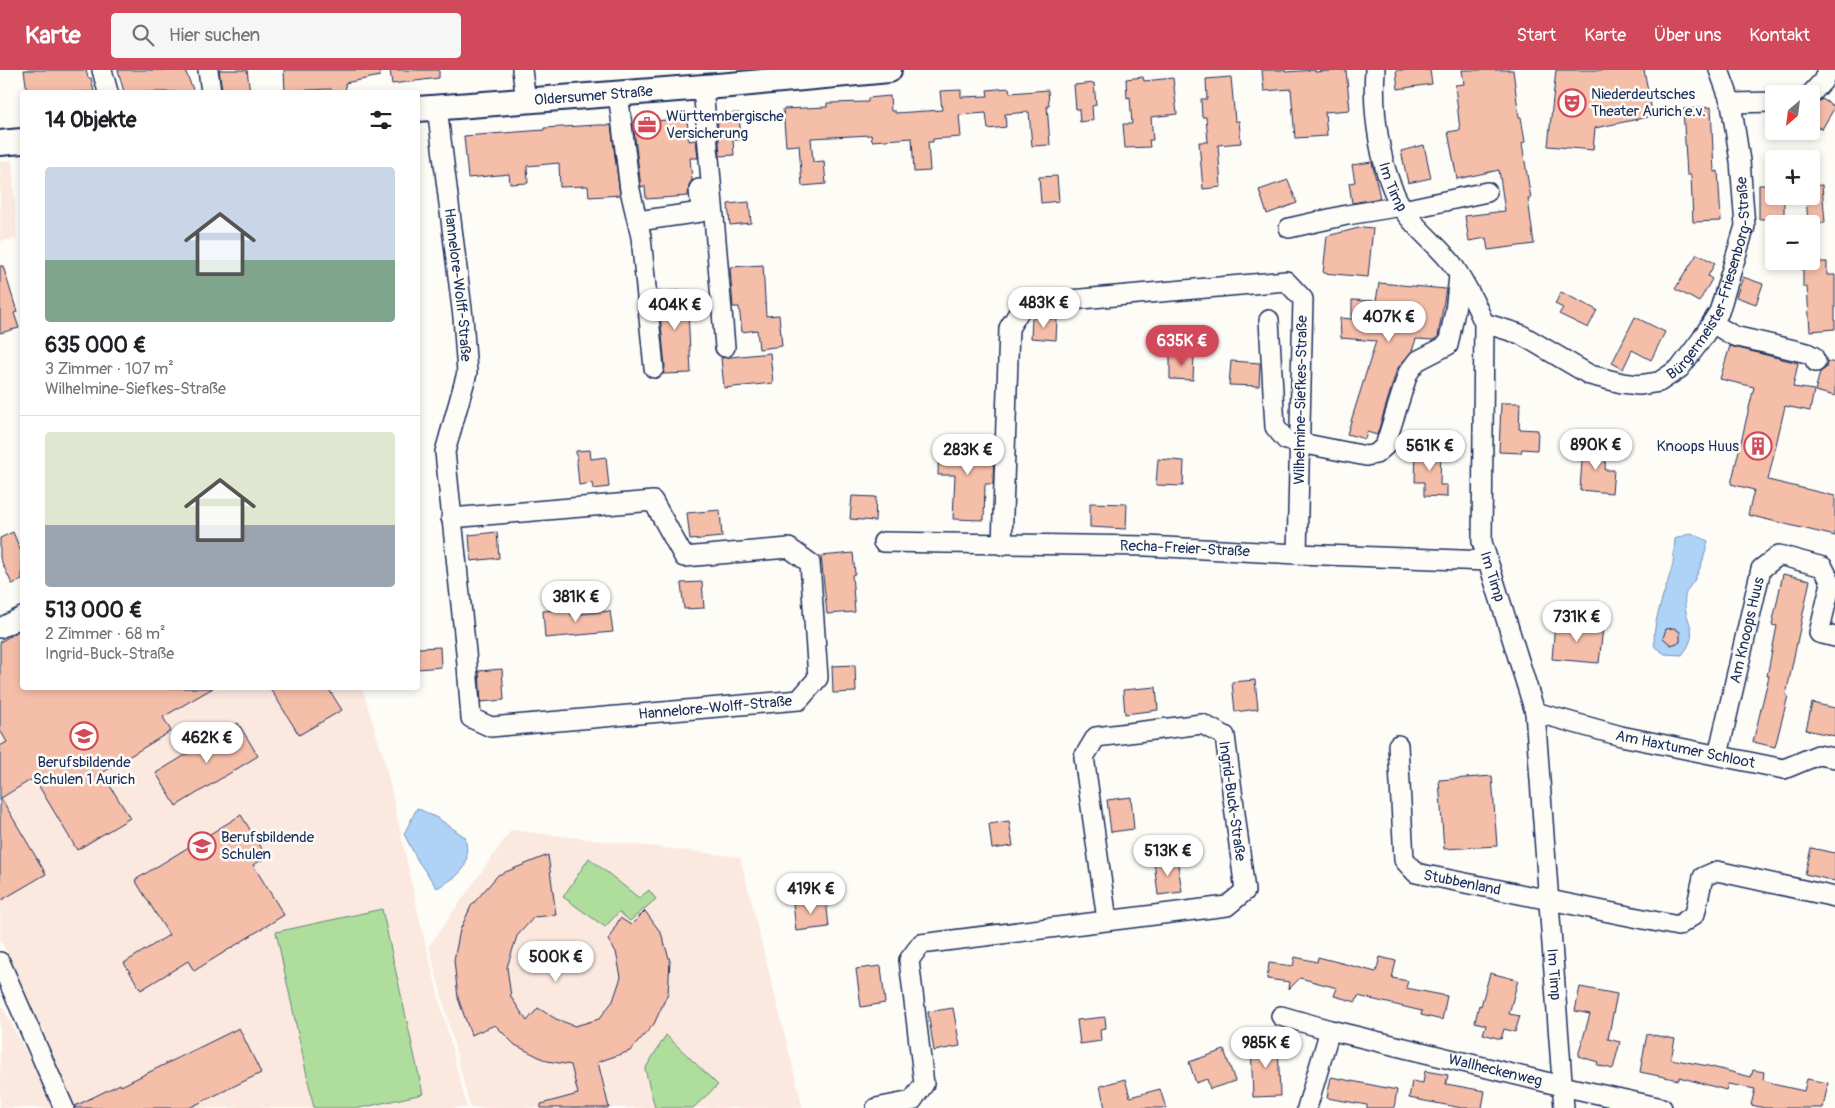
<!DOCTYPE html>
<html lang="de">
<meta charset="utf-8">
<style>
body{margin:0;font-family:Pangolin,sans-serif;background:#f6f6f6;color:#202124;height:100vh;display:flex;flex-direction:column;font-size:19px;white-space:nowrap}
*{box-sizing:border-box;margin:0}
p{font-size:16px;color:#757577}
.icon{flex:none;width:28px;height:28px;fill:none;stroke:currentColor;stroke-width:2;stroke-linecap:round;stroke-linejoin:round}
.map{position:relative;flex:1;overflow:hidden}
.panel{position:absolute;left:20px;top:20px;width:400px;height:600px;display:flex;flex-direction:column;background:#fff;border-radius:5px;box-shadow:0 2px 8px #0003}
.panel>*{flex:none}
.needle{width:32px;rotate:208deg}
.fabs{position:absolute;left:1765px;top:15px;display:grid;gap:10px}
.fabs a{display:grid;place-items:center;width:55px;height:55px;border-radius:5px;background:#fff;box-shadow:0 2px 8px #0003;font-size:25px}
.price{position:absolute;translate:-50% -42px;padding:0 11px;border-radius:18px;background:#fff;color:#222;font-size:16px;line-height:32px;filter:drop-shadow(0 1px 2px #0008)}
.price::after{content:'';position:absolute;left:50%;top:30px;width:15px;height:11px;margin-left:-8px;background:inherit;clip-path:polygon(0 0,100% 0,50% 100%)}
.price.selected{background:#d1495b;color:#fff}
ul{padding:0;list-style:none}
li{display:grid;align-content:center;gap:10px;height:265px;padding:0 25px}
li+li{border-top:1px solid #e0e0e0}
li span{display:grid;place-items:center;height:155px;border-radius:5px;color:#555}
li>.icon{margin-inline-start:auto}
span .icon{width:90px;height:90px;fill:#fffc;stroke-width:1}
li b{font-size:21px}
h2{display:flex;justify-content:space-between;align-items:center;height:60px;padding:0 25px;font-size:21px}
header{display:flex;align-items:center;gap:30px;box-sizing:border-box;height:70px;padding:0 25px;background:#d1495b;color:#fff}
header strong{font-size:24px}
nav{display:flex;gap:28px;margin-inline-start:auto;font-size:18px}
.search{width:350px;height:45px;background:#f6f6f6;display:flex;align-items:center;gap:12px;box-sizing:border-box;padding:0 18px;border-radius:5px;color:#757577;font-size:19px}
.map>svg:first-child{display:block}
.built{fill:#fbe9e0}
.green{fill:#afdd9c;stroke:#65867d}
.water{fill:#afd3f7;stroke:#7491ba}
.building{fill:#f5bea9;stroke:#1b2f5e}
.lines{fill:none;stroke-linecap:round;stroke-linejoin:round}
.minor-casing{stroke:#1b2f5e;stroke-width:22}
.major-casing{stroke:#1b2f5e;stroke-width:28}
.minor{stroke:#fdfcf7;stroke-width:19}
.major{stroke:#fdfcf7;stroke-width:24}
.labels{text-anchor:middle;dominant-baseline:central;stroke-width:5;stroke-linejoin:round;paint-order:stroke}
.poi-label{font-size:15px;fill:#1b2f5e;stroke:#fdfcf7;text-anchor:start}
.street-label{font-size:15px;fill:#1b2f5e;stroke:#fdfcf7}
</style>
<header>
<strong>Karte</strong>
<div class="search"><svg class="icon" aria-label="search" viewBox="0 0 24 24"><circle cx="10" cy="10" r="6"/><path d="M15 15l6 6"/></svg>Hier suchen</div>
<nav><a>Start</a><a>Karte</a><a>Über uns</a><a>Kontakt</a></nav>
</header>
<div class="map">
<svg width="1835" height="1038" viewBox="0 0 1835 1038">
<rect width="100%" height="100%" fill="#fdfcf7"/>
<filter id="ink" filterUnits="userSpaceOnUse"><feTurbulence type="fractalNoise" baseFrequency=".02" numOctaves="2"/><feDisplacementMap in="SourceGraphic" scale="10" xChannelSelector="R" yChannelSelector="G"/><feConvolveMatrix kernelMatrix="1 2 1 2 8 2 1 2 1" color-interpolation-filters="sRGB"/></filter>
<g filter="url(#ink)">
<path class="built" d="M12,90L17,169L0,171V92Z
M22,540V618H362L385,692L422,860L467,1038H69L7,882L0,871V555Z
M511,760L740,787L803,1038H470L429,876Z
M0,932L56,1038H0Z"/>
<path class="green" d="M589,788L639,828L649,820L656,829L630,851L619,842L605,857L563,827Z
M382,839L423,1024L360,1038H314L276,862Z
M666,965L718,1015L693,1038H655L645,999Z"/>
<path class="water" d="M1691,463L1708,471C1705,485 1701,497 1695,509C1692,514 1686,520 1685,526C1682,552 1703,559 1682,585L1665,584L1655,577C1650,555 1668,516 1673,493C1674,485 1674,477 1675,469Z
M417,738L439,749L465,767C471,799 463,803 437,818L418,791L404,764Z"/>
<path class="building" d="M24,0H86L88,8H91L94,22H27Z
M118,0H185L194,22H124Z
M219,0H247L250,22H230L229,18L222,19Z
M284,0H379L380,6L345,13L346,22H331V19L285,21Z
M390,0H439V8L392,14Z
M1262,0H1285V2L1315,0V2L1346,0L1350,40L1325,42L1327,66L1295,68L1291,19L1264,21Z
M1396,0H1430L1432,14L1398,19Z
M1462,0H1513L1519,47H1521L1525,72L1522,73L1531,129H1528L1534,174L1488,180L1486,168L1469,171L1465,146L1505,141L1499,100L1457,109L1448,62L1460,60L1455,15L1464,14Z
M1556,0H1644L1653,46L1595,58L1593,80L1548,76Z
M1143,7L1144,11L1173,8L1177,44L1151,47L1153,70H1149L1150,77L1125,78L1123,54H1132L1130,27L1127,28L1126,9Z
M1231,7L1235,51H1239L1241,73L1218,75L1221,117L1203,119L1199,72H1208L1206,47H1202L1201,29H1207L1206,9Z
M1094,13L1096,35L1092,36L1093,50L1080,52L1079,39H1076L1074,15Z
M1009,18L1010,23L1048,20L1049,35H1047L1050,75L1032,76L1029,42L1005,44L1006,57L988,59L986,43L959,45L961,67L933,69V72H928L930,101L914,102L912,68L872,71L871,65L811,68L813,92L824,91L826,114L802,116L799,75L786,76L783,39L827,37V33L868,32V28L890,26L891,41H895V43L942,40L940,21L961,20V27L988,26L987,20Z
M1822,29L1835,37L1822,59L1811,53V35H1815Z
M1711,37L1714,102L1718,101L1721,151L1693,152L1691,105H1687L1683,39Z
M739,43L741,70H733L734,85L720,86L717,44Z
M687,49L689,71L696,70L698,88H690L692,110L689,115L688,126L646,129L645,116L641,117L633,52Z
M598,55H611L620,125L589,127L588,116L560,117L559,93L527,96L528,113L510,114L509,104L468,108L464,66L544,60V58Z
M1424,75L1431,108L1408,113L1401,81Z
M1372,92L1380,128L1352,133L1349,113L1355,112L1352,95Z
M1057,106L1059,131L1041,133L1039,107Z
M1288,110L1297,133L1267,144L1259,120Z
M1759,115H1774V126H1784V149H1759Z
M1822,115L1825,153L1808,154L1806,126H1811V116Z
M749,132L751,153L730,155L728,134Z
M1363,157L1373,158L1368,207L1323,203L1327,166Z
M1697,184L1715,193L1708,206L1712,209L1699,232L1675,219Z
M1803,192H1827V205H1835V259L1810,261L1807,217H1803Z
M763,195L766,246L779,245L782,276L759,279L757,260L742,262L739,237H733L730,197Z
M0,196H3L17,242L14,243L19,258L0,263Z
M1743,207L1763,214L1756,234L1736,227Z
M1379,213L1446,219L1438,267L1433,270L1416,269L1412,281L1397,299L1377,365L1367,362L1365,369L1347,364L1376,271L1341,268L1340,248L1352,249V230L1376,231Z
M687,220L691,303L663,304L665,297L658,222Z
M1561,222L1597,240L1588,258L1559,244L1563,238L1555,234Z
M1635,247L1665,262L1651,290L1632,280L1623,299L1612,293Z
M1032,248L1057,249L1056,270L1031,268Z
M1730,276L1798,293L1793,317L1814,320L1810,341L1785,336L1768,410L1835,426V466L1748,445L1754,420L1731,414L1754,317L1720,309Z
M770,283L773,313L724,318L721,288Z
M1170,284L1194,285L1193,310L1170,309Z
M1231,291L1260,293L1259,316L1229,315Z
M1827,291L1835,293V326L1815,321L1820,302L1826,298Z
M1501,333H1520L1519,359L1538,360L1537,380L1522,379L1521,383L1499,382Z
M939,372L994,373L993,414H985L984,450L953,449L955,405H938Z
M1583,376L1606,378L1605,400H1614L1612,423L1580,420Z
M1416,379L1441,380L1440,415H1447V427L1424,426V412H1415Z
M590,380L591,389L606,387L609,417L593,419L592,413L579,415L576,381Z
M1158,389L1184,391L1183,416L1156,415Z
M852,426L876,427L875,451L850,449Z
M1090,433L1127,434L1126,459L1090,457Z
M720,440L722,467L690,470L687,443Z
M13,462L22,484V510L12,514L0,488V468Z
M497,462L499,488L471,491L469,465Z
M853,483L855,504L852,505L855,542L827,544L821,486Z
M1783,504L1810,510L1786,625L1788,626L1775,677L1753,672L1769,606H1767L1777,556L1772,555Z
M702,512L704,538L684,539L681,513Z
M571,539V545L610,541L613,562L545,568L543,541Z
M1555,553L1603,558L1599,593L1552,589Z
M1674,558L1680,562V572L1671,575L1663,568L1666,559Z
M22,559V618H213L163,647L171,661L102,703L130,748L77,780L34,708L1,728L46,804L0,831V676L7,672L0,660V572Z
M440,577L441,597L418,599V578Z
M855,595L856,622L833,623L832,596Z
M502,599L504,630L481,632L479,601Z
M1255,610L1258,639L1235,642L1232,612Z
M1156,617L1158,640L1125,644L1123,620Z
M270,618H328L342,640L299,665Z
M1812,633L1835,638V666L1806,660Z
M238,653L258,686L176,736L156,703Z
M1492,706L1497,776L1444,779L1439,710Z
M1131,727L1134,759L1111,762L1107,730Z
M241,745L267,787L253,795L284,845L194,901L188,891L141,920L124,893L169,865L135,810Z
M1009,751L1013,776L992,779L989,754Z
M1811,778L1835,783V811L1805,804Z
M548,785L556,845L534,847L517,866L507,897L511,927L527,951L538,938L556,949L575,956L599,949L613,931L621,907L616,882L608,870L620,848L631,855L645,841L661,863L670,891L668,923L654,954L630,981L598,992L609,1038H541V1034L578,1024L571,995L547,991L515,975L495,955L471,965L458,928L454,890L460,860L471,836L498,805Z
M1177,788L1182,822L1158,825L1154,791Z
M826,829L829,857L796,861L793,833Z
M1295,887L1317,892L1318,887L1376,902L1380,887L1396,891L1392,908L1408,911L1406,918L1447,926L1442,950L1421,945L1422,941L1358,926L1356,932L1334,926L1337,918L1300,908L1289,919L1290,912L1267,909L1269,893L1293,896Z
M881,896L885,933L861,937L856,899Z
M1490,903L1518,910L1509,944L1520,946L1515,962L1504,959L1501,969L1483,964L1486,955L1475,952L1479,935L1481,936Z
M1580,917L1617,924L1608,969L1620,972L1613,999L1597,995L1598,992L1578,986L1590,944L1575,941Z
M953,938L960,976L934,981L928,942Z
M1105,947L1106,958L1100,959L1101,971L1080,974L1077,950Z
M239,958L261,1003L189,1038H75V1036L120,1014L121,1016Z
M1647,964L1675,969L1671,989L1708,996L1751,1007L1753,1000L1764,1002L1763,1010L1772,1013V1014L1804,1021L1807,1009L1828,1013L1823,1038H1765L1751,1035L1755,1019L1728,1014L1726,1020L1679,1007V1010L1640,1002Z
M1278,972L1280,1026L1253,1027L1251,973Z
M1224,980L1235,1011L1210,1019L1207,1009L1196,1013L1189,992Z
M1425,1001L1448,1005L1446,1014L1485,1021L1482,1038H1462L1409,1028L1412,1011L1423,1013Z
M1331,1007L1397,1020L1394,1038H1367V1035L1327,1028Z
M1125,1009L1130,1027L1160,1019L1166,1038H1105L1100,1016Z"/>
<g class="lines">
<g class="minor-casing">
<g id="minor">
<path d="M102,0L108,22"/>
<path d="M208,0L211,22"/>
<path d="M522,0L526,31"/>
<path id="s1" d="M1375,0C1372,43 1380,104 1404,141C1418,161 1439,176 1453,195C1465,213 1476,234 1484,253L1482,472L1535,642L1564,1038"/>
<path d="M703,17L725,277"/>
<path d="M618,23L630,120L641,167L654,298"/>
<path d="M1811,24L1823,11L1827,0"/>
<path d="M1731,33L1774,32"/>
<path id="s2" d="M437,37L463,247L467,303L445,382L466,582L471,648L491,657L799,630L818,608L810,493L789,478L684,487L653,431L451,448"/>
<path d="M1403,140L1487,122"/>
<path d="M638,151L701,142L699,119"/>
<path d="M1289,158L1347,145L1402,136"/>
<path d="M1269,250L1275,357L1286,370L1366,386L1376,384L1385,376L1408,303L1417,291L1448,275L1455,241L1459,206"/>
<path id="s3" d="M1484,253L1520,264L1590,305L1622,313L1639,315L1659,312L1680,298L1701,270L1719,242L1745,156L1740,91L1731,33L1719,0"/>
<path d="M1712,253L1734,266L1807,283L1813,286L1816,292"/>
<path id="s4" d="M883,472L1147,476L1297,484L1488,491"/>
<path d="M1002,475L1009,258L1024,234L1286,211L1303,229L1297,484"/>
<path d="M0,558L22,547"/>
<path id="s5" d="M1535,642L1621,666L1784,699L1818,685L1835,688"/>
<path id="s6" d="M1398,675L1404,790L1416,803L1678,856L1695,844L1703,807L1717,801L1835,827"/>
<path id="s7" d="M1718,685L1761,499L1779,485L1823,497L1831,513L1819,563L1835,567"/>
<path d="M0,892L64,1038"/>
<path id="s8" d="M1281,946L1330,960L1562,1016L1662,1038"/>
<path d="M876,1038L912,1031L924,1014L909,890L921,874L1227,836L1245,821L1225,666L1202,654L1096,667L1084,687L1107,850"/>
<path d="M1307,1038L1330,960"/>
</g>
</g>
<g class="major-casing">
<g id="major">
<path id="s9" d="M418,39L730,15L889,0"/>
<path d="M0,73L22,71"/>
</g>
</g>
<use href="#minor" class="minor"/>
<use href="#major" class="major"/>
</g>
</g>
<defs>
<g id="theatre-ring" transform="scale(1.4375)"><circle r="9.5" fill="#fdfcf7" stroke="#d1495b" stroke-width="1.5"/><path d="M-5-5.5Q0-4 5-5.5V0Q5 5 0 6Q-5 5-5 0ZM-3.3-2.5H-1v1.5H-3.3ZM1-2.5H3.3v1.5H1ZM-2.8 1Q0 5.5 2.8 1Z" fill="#d1495b"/></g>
<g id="office-ring" transform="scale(1.4375)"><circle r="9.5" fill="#fdfcf7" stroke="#d1495b" stroke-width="1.5"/><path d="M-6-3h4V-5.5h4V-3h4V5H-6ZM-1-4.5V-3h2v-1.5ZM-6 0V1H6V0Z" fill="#d1495b"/></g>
<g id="building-ring" transform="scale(1.4375)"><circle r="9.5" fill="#fdfcf7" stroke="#d1495b" stroke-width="1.5"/><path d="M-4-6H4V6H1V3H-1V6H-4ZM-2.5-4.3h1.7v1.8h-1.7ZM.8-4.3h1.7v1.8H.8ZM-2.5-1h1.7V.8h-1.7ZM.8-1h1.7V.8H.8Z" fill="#d1495b"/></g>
<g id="school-ring" transform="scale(1.4375)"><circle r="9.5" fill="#fdfcf7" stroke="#d1495b" stroke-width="1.5"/><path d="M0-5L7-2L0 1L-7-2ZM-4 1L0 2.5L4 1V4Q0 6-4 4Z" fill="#d1495b"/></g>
</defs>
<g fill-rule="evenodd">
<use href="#theatre-ring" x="1572" y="33"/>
<use href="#office-ring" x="647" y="55"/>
<use href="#building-ring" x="1758" y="376"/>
<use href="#school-ring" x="84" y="666"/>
<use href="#school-ring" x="202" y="776"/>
</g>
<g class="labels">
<g class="poi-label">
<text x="1591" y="24">Niederdeutsches<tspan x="1591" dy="17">Theater Aurich e.v.</tspan></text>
<text x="666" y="46">Württembergische<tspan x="666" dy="17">Versicherung</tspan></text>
<text x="1739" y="376" text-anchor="end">Knoops Huus</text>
<text x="84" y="692" text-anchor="middle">Berufsbildende<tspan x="84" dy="17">Schulen 1 Aurich</tspan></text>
<text x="221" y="767">Berufsbildende<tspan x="221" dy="17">Schulen</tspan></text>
</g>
<g class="street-label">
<text stroke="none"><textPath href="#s9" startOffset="176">Oldersumer Straße</textPath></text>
<text stroke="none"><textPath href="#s1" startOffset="119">Im Timp</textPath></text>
<text stroke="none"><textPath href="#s3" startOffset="311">Bürgermeister-Friesenborg-Straße</textPath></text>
<text stroke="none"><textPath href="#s2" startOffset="179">Hannelore-Wolff-Straße</textPath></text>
<text transform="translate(1301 330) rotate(-89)">Wilhelmine-Siefkes-Straße</text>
<text stroke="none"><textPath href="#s4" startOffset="302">Recha-Freier-Straße</textPath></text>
<text stroke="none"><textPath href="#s1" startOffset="540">Im Timp</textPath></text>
<text stroke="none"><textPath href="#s7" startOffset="128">Am Knoops Huus</textPath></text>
<text stroke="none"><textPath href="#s2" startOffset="864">Hannelore-Wolff-Straße</textPath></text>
<text stroke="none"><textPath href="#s5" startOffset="155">Am Haxtumer Schloot</textPath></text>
<text transform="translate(1232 731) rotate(82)">Ingrid-Buck-Straße</text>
<text stroke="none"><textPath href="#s6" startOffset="180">Stubbenland</textPath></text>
<text stroke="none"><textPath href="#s1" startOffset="945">Im Timp</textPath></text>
<text stroke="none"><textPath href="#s8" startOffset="221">Wallheckenweg</textPath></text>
</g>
</g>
</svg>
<div class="fabs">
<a><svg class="needle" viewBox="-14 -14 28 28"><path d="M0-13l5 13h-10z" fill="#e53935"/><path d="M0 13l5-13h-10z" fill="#757577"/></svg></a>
<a>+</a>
<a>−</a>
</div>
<b class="price" style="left:1044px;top:259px">483K €</b>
<b class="price" style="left:675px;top:261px">404K €</b>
<b class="price" style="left:1389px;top:273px">407K €</b>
<b class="price selected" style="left:1182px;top:297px">635K €</b>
<b class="price" style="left:1596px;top:401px">890K €</b>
<b class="price" style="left:1430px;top:402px">561K €</b>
<b class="price" style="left:968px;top:406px">283K €</b>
<b class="price" style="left:576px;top:553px">381K €</b>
<b class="price" style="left:1577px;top:573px">731K €</b>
<b class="price" style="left:207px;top:694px">462K €</b>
<b class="price" style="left:1168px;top:807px">513K €</b>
<b class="price" style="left:811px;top:845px">419K €</b>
<b class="price" style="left:556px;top:913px">500K €</b>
<b class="price" style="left:1266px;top:999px">985K €</b>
<section class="panel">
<h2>14 Objekte<svg class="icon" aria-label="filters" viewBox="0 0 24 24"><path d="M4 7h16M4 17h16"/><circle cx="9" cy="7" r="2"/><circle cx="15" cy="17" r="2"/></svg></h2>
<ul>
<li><span style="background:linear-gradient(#c9d6e8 60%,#7fa58c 0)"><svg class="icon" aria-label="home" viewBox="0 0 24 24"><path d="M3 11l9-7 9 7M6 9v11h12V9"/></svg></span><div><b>635 000 €</b><p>3 Zimmer · 107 m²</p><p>Wilhelmine-Siefkes-Straße</p></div></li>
<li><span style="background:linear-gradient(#dfe7d0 60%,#9aa5b1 0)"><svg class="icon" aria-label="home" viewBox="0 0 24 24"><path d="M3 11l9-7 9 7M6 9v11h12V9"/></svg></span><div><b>513 000 €</b><p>2 Zimmer · 68 m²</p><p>Ingrid-Buck-Straße</p></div></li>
</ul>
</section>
</div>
